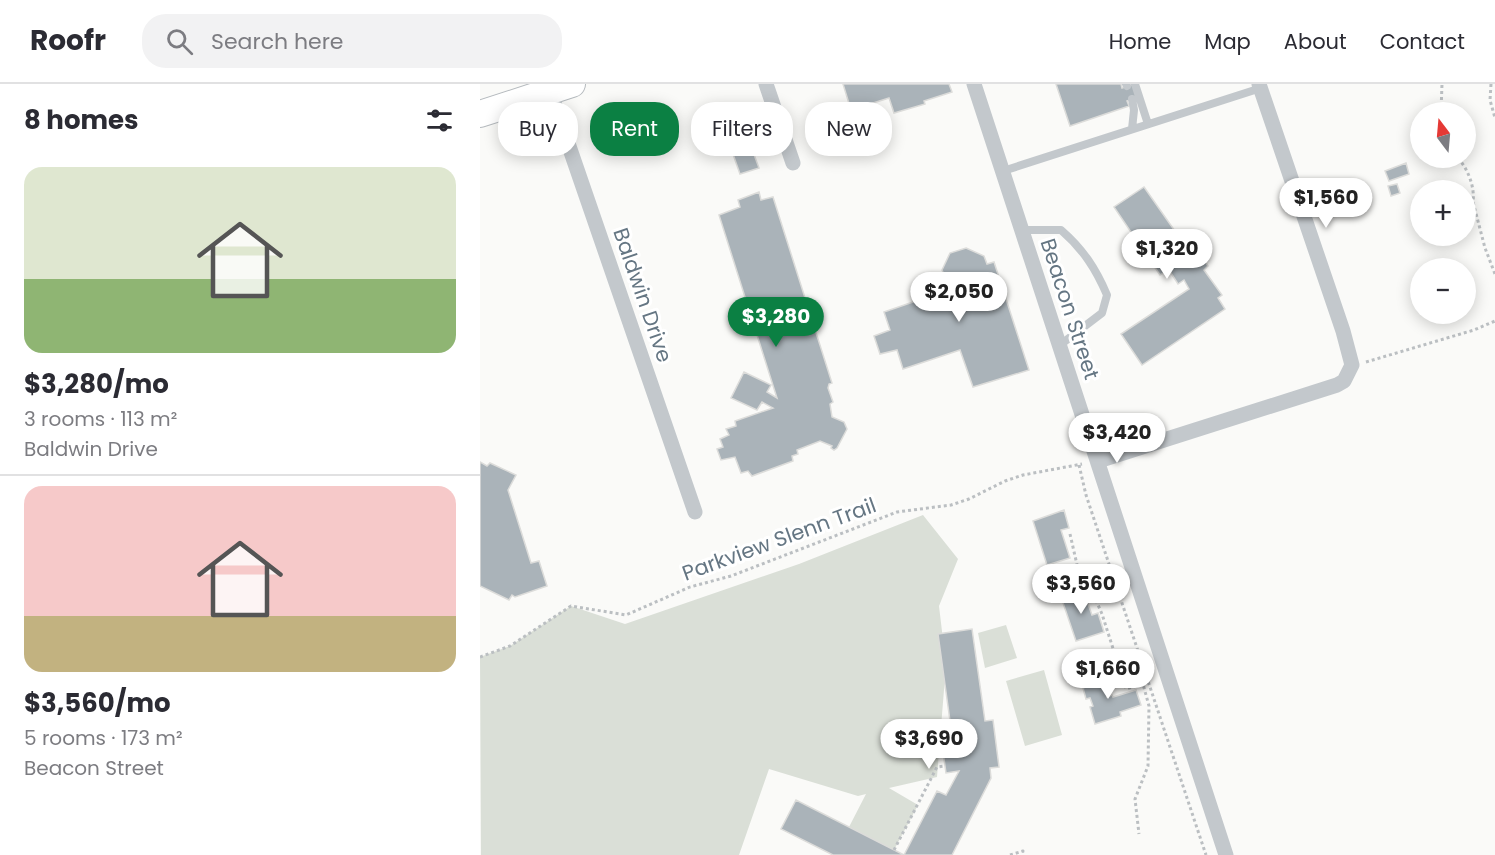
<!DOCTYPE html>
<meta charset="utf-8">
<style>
body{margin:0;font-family:Poppins,sans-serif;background:#f2f2f3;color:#2b2b33;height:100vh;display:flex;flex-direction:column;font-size:22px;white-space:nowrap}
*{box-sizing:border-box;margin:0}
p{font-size:20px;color:#7c7c81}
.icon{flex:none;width:33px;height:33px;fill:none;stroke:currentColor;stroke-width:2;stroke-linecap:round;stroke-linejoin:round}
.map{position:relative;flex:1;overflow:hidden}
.drawer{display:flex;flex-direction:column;background:#fff;width:480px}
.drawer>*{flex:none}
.banner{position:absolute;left:18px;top:18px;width:570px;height:54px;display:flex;gap:12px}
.needle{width:39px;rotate:344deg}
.buttons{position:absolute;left:930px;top:18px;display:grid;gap:12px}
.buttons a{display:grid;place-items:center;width:66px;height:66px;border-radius:50%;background:#fff;box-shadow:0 3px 15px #0003;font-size:30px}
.price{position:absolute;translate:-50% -51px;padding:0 14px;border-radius:21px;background:#fff;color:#222;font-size:20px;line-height:39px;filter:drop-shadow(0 2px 3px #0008)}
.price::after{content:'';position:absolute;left:50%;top:36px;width:18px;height:14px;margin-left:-9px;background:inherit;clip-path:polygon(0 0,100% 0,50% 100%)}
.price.current{background:#0b8043;color:#fff}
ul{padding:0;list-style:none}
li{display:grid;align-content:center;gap:12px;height:318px;padding:0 24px}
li+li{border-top:2px solid #e1e1e2}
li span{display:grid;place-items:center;height:186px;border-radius:18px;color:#555}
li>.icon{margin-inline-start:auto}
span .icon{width:108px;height:108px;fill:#fffc;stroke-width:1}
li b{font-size:26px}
h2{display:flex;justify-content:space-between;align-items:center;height:72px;padding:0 24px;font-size:26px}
.pill{padding:0 21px;border-radius:24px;background:#fff;box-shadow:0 3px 15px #0003;font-size:21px;line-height:54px}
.pill.current{background:#0b8043;color:#fff}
header{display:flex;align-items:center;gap:36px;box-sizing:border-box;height:84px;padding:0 30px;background:#fff;border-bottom:2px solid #e1e1e2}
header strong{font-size:28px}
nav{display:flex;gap:33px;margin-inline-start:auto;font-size:21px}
.search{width:420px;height:54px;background:#f2f2f3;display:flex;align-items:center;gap:15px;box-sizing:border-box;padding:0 21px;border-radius:24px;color:#7c7c81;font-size:22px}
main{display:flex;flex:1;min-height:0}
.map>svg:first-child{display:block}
.green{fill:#dadfd7}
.building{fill:#aab3b9;stroke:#dcdcda;stroke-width:1.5}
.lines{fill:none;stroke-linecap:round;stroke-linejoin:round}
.primary-casing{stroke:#b5babe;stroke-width:28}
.path{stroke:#bbbfc2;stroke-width:3;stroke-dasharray:3 3;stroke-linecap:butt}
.lane{stroke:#c3c8cc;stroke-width:8}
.street{stroke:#c3c8cc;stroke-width:15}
.primary{stroke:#fff;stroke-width:26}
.labels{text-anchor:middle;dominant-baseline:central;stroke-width:6;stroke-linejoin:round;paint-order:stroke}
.street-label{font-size:21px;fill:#657683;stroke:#fff}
</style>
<header>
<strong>Roofr</strong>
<div class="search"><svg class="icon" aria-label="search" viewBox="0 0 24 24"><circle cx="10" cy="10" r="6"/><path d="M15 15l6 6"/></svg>Search here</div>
<nav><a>Home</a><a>Map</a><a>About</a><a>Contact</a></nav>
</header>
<main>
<section class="drawer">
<h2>8 homes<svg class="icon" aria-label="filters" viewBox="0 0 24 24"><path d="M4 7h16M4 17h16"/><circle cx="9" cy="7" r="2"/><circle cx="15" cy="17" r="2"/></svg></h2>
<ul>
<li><span style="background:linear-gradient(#dfe7d0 60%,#8fb573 0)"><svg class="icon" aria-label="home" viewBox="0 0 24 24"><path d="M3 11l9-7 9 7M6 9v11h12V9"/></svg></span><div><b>$3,280/mo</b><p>3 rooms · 113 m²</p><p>Baldwin Drive</p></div></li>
<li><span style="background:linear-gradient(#f6c9c9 70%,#c2b280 0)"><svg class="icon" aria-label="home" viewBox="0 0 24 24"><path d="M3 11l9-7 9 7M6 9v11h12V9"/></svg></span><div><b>$3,560/mo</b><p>5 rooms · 173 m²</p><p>Beacon Street</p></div></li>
</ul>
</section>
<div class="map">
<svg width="1015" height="771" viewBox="0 0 1015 771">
<rect width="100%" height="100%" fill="#fafaf8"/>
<path class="green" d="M443,431L478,475L459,522L466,581L457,693L409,704L438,721L414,766L369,743L386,710L378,712L289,685L259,771H1L0,573L30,562L91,522L145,540L319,480Z
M526,541L537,574L505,584L498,549Z
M564,586L582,651L545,662L526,597Z"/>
<path class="building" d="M363,0H469L472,8L444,17L445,20L414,29L409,14L371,26Z
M576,0H641L642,4L654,0L658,13L647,17L649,22L590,42Z
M266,32L278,63L272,65L279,84L260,90L242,39Z
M926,79L929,90L909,97L905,87Z
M917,100L920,109L911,112L908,102Z
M664,103L711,170L718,166L728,182L724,186L742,211L738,214L745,225L662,281L641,250L709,205L704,196L698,200L689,186L680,191L634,123Z
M279,108L281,116L293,113L352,299L349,300L348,304L353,318L350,320L352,333L364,338L367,345L357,364L354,366L351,364L352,362L340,357L317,366L318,370L312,372L313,377L272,392L268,387L261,389L255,373L241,376L237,365L243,363L240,355L249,351L246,345L256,342L255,337L293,324L282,318L277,326L251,314L264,288L291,301L287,308L297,314L239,131L260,123L258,116Z
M486,164L504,172L507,180L514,178L549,286L493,303L480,266L423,285L417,266L400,270L394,252L410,246L404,228L462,208L457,195L465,193L462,186L470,169Z
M0,378L7,382L10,379L36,391L28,406L51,479L59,477L67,502L35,513L32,511L29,516L0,502Z
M584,426L589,444L581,446L590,474L567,481L553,437Z
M602,503L612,531L618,529L624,548L596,557L580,510Z
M492,545L505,637L513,636L519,683L510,684L511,694L472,771H353L301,745L316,716L424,771L457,707L466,711L479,687L466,689L465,682L460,645L471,644L458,550Z
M619,590L621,597L624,596L628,608L626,609L627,613L632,611L633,613L656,606L661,621L640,628L641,632L615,640L610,623L613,622L610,614L606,615L603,604L606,603L604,595Z"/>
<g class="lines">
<g class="primary-casing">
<path id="primary" d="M0,30L92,0"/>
</g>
<path class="path" d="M1011,0L1010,16L1015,34
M961,28L962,0
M978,74C988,85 995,103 993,118L1005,164L1015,190
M886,278L994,246L1015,237
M599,381L606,411L726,771
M590,450L598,485L609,500L622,530L646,605L663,600L669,622L668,682L655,715L659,750
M0,573L30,562L91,522L146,531L210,503L251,492L417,428L471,421L489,415L525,397L543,391L602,380
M414,766L457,683L465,682
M530,771L543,767L542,771"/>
<path class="lane" d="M646,0L647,2
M655,0L668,40
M652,15L654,26L652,45
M523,87L781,4
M542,146H581C603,165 616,185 627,211L622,229L580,261"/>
<path class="street" d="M286,0L313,79
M494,0L746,771
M70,7L215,428
M618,377L857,301L864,297L872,281L863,247L779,0"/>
<use href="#primary" class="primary"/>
</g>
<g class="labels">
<g class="street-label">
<text transform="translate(163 211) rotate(71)">Baldwin Drive</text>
<text transform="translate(590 225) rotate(72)">Beacon Street</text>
<text transform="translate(299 455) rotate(-20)">Parkview Slenn Trail</text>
</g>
</g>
</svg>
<div class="buttons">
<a><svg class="needle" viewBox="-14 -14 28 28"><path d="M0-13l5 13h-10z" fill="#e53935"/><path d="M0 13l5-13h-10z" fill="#7c7c81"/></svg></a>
<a>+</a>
<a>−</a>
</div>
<b class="price" style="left:846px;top:145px">$1,560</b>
<b class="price" style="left:687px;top:196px">$1,320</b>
<b class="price" style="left:479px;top:239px">$2,050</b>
<b class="price current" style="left:296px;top:264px">$3,280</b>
<b class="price" style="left:637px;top:380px">$3,420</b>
<b class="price" style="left:601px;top:531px">$3,560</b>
<b class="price" style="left:628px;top:616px">$1,660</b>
<b class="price" style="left:449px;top:686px">$3,690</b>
<div class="banner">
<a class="pill">Buy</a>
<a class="pill current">Rent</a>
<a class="pill">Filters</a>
<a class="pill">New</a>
</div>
</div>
</main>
